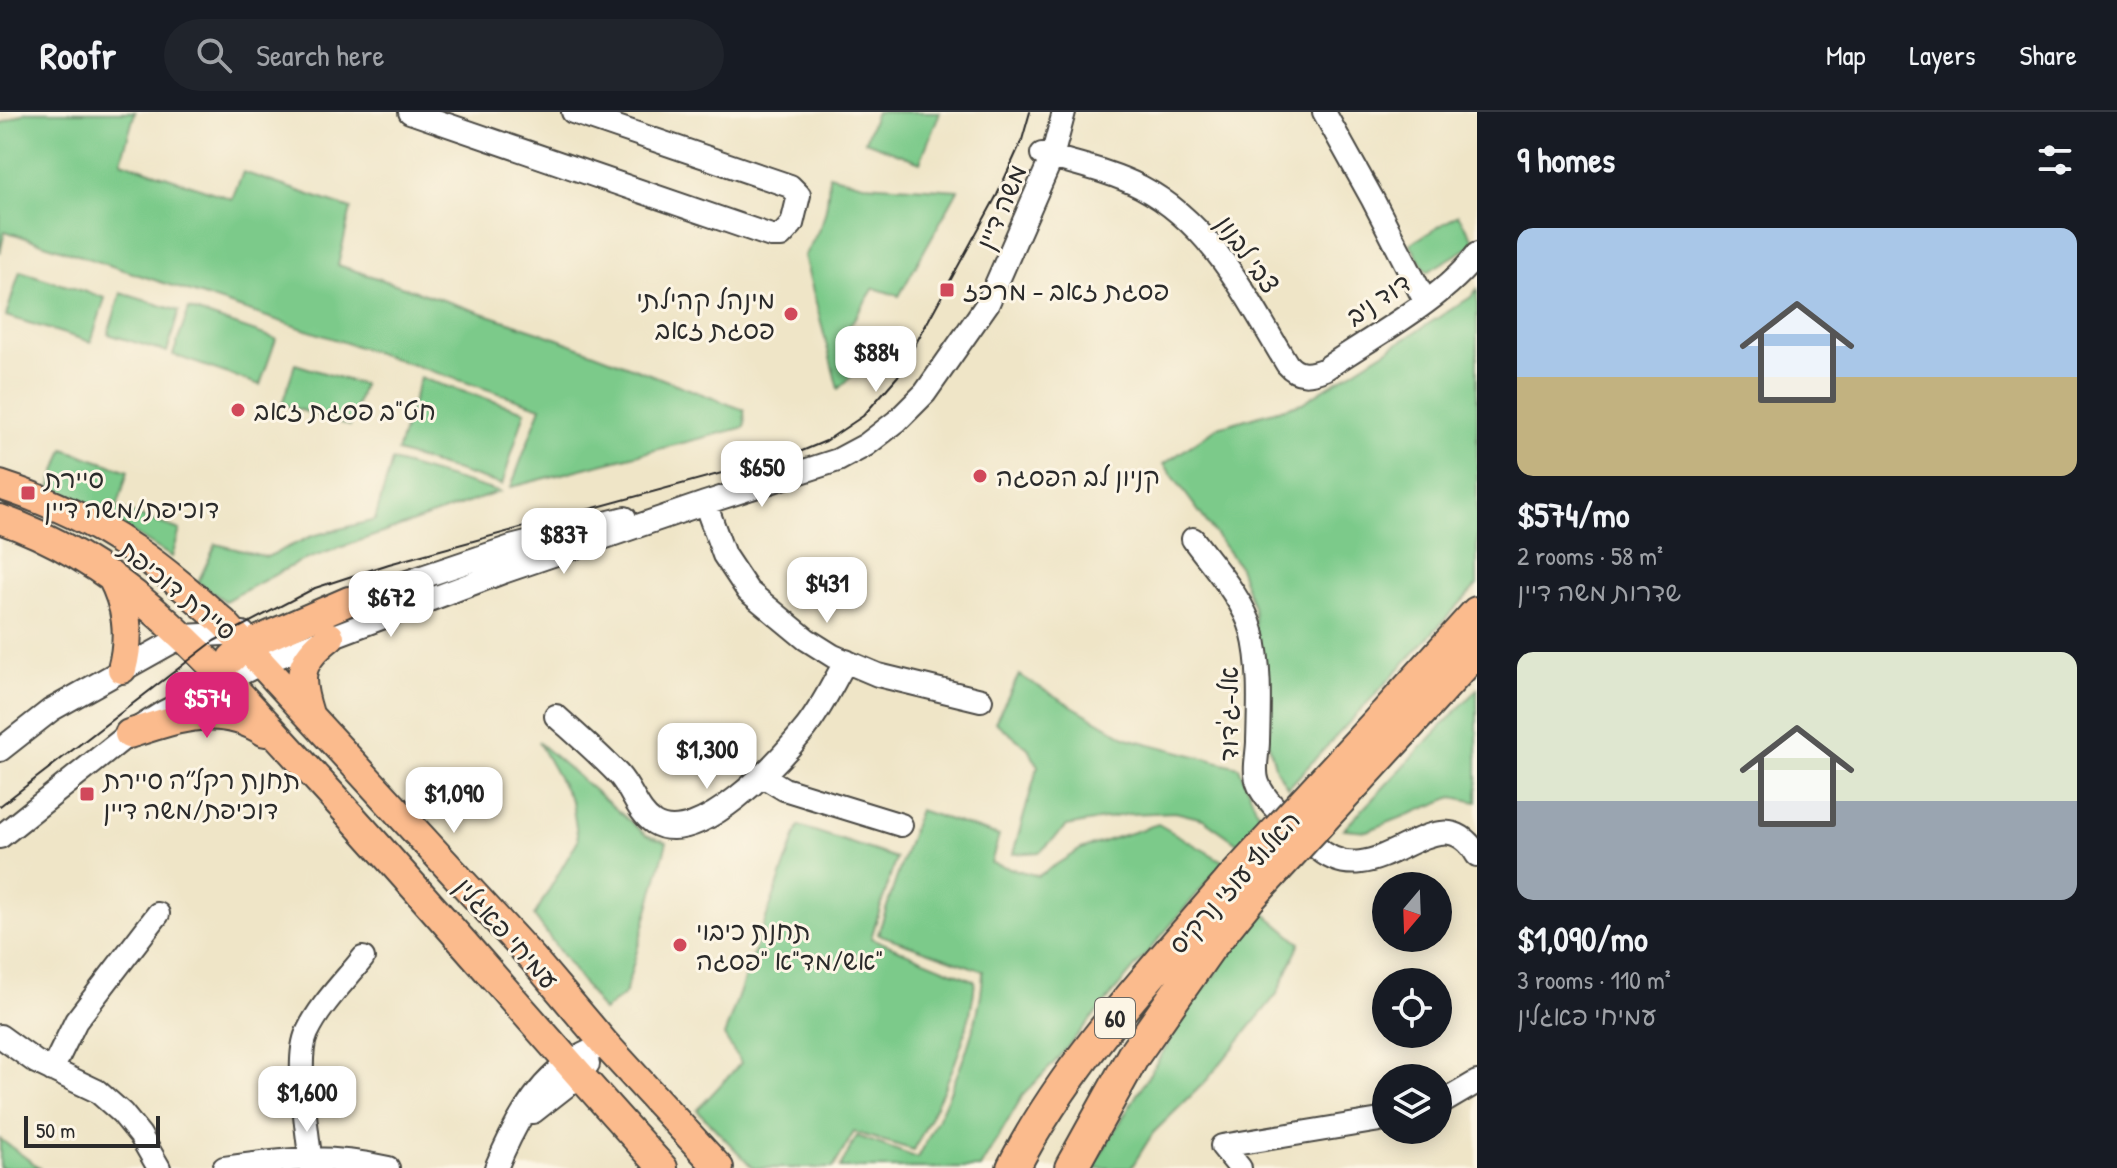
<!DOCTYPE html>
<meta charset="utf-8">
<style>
body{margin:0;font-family:"Patrick Hand","Playpen Sans Hebrew",sans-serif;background:#20242c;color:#f1f3f6;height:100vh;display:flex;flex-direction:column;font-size:30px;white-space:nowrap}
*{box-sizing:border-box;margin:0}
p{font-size:26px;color:#9ea1a6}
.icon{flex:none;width:44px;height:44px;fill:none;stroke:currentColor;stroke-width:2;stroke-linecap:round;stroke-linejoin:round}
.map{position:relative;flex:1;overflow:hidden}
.sheet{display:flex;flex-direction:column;background:#171b24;width:640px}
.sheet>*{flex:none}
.needle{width:52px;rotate:199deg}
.fabs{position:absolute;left:1372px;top:760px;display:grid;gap:16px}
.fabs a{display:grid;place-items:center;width:80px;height:80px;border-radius:50%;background:#171b24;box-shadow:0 4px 20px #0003;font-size:40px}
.scale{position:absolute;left:24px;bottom:20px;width:136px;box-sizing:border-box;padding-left:8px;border:4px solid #2b2b2b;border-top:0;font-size:22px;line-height:28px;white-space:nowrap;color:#2b2b2b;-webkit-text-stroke:6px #fcf5e5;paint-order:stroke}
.price{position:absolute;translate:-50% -68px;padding:0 18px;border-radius:16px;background:#fff;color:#222;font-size:26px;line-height:52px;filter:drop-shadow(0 2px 4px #0008)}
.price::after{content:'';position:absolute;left:50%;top:48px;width:24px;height:18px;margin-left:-12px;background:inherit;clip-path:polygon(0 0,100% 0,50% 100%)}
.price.on{background:#db2777;color:#fff}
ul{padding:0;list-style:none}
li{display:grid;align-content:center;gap:16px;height:424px;padding:0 40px}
li span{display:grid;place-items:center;height:248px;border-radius:16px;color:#555}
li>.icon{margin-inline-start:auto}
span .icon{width:144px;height:144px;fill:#fffc;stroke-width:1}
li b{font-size:34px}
h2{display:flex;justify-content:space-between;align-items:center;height:96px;padding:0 40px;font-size:34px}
header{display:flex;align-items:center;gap:48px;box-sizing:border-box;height:112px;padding:0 40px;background:#171b24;border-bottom:2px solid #363941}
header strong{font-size:38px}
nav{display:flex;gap:44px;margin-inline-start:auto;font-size:28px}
.search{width:560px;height:72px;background:#20242c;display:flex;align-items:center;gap:20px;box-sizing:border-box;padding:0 28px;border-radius:44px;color:#9ea1a6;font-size:30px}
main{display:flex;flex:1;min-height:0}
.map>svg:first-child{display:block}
.green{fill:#7cca8a;stroke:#547a5a;stroke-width:2}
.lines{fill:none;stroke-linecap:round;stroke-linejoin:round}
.minor-casing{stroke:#484742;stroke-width:26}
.major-casing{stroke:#484742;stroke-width:32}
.highway-casing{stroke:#484742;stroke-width:36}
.minor{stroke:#fff;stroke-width:22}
.major{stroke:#fbbb8d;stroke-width:28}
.highway{stroke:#fbbb8d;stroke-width:32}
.tram{stroke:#2b2b2b;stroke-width:2}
.highway-bridge-casing{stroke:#484742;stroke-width:36;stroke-linecap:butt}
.highway-bridge{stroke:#fbbb8d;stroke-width:32}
.poi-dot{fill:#d1495b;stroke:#fcf5e5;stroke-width:3}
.labels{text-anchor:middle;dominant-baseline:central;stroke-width:6;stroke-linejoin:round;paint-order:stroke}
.shield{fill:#fcf5e5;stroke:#6a6863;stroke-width:2}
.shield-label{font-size:24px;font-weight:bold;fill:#2b2b2b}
.street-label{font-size:26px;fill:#2b2b2b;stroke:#fcf5e5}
.poi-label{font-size:26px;fill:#2b2b2b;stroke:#fcf5e5;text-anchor:start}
</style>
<header>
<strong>Roofr</strong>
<div class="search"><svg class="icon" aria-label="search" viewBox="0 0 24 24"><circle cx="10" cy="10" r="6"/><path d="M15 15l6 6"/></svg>Search here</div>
<nav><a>Map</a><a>Layers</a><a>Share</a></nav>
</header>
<main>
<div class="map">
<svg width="1477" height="1056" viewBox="0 0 1477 1056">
<rect width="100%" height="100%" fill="#fcf5e5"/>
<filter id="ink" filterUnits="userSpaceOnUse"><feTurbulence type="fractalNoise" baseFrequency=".0125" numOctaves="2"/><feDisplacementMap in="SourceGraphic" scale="16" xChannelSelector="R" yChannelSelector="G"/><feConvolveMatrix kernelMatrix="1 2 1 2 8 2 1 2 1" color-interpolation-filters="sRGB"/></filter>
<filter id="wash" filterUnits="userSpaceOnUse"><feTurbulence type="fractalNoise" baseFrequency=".006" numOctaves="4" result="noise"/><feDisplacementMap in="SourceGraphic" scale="32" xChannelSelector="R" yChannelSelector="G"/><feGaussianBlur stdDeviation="1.8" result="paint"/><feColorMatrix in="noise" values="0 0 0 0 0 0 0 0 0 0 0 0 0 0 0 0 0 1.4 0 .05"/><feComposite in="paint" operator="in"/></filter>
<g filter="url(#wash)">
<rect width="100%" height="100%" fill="#efe5c7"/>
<path class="green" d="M27,0H135L121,49L232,87L243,60L351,97L338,153L542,221L744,298L745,315L511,375L541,295L5,119L0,141V12Z
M876,0H940L920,50L865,29Z
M829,63L863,72L958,78L899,184L874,176L847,218L874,235L859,257L838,277L804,144C824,111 828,102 829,63Z
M1458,103L1476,131L1427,160L1410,132Z
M20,159L105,186L91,230L6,204Z
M1477,177V473L1288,676L1276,657L1264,615L1253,494L1238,453L1164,352L1218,315L1302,291L1471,185Z
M121,181L179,199L167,240L108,222Z
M189,197L276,227L260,273L173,243Z
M295,252L363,273L350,314L282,292Z
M420,266L525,299L502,373L397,340Z
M64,337L128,359L117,396L180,418L172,445L107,405L50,376Z
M392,349L499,380L299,450L225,489L198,470L216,432L267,445L312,424L375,408Z
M1019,563L1127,626L1239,655L1263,713L1240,733L1203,707L1175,700L1129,702L1067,714L1040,740L1013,742L1038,654L1028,636L995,610Z
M1477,577V690L1453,685L1367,719L1344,717Z
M538,630L646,723L667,730L625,882L603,899L534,804L578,728L572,690Z
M919,698L999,724L991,751L1038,764L1081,737L1158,712L1224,750L1053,952L1023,983L980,1056H840L857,1024L918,1046C945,995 982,916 983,859L878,822Z
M799,714L896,746L871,826L975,869C970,930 941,984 914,1038L854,1020L833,1056H753L697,998L741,951L724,924Z
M1262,799L1300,831L1277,882L1206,969L1153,1021L1131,1056H1092L1190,896Z
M0,1027L40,1056H0Z"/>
</g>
<g filter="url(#ink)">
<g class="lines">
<g class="minor-casing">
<path id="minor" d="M410,0L771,124H781L792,112L799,83L790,74L573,0
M1324,0L1373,88L1425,189
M1042,42C1075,52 1110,59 1141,75C1213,113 1246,185 1287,252C1298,265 1310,263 1325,257C1372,225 1444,187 1477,142
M705,391L724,443L748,479L806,527L833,544L878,563L981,588
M1193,427C1212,453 1244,488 1252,519C1261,553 1259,594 1258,629C1258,642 1253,658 1258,671C1264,690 1299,720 1315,734C1376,792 1437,674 1477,743
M333,495L511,435L625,406
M556,604C577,623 599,642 618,662C632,677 637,700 654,711C698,738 780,648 805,617C821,597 833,571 846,549
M0,638L51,598L183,524L243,521
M761,663L784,677L901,713
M0,725L129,622L164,600L262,551L503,460L705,391L838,348L866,333L897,309L925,281L988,191L1052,45L1064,0
M0,924L36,950L97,979L122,1001L140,1023L159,1056
M52,958L76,909L158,802
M1438,993L1477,970
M533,1000L579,964L588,952
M310,1045C307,1015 295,947 307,921C320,893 344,870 363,846
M224,1056C284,1047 328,1042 388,1056
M496,1056C512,1018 532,978 566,953C577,944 592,939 605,932
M1240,1056L1222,1034L1386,1007"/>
</g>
<g class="major-casing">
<path id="major" d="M0,373C46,388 93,409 133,437C166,459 195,485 224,511L533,847L605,932L719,1056
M0,407C135,453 224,567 318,668C435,795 546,928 663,1056
M111,464C127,494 131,523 122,557
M232,546L245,534L349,489
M309,602C297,564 298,550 330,525
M129,622C175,607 221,590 265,620"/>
</g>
<g class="highway-casing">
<path id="highway" d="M1384,604L1477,501
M1402,620L1477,538
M1013,1056C1068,949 1154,859 1232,768
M1071,1056L1133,944L1208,837L1250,785"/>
</g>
<use href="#minor" class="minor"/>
<use href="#major" class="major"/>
<use href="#highway" class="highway"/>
<path class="tram" d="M0,694L214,529L315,476L389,452L802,339L826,329L863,304L898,264L997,83L1022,28L1030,0"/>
<g class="highway-bridge-casing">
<path id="highway-bridge" d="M1232,768L1384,604
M1250,785L1402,620"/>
</g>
<use href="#highway-bridge" class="highway-bridge"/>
</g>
</g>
<g class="poi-dot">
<rect x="939" y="170" width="16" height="16" rx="4"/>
<circle cx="791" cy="202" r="8"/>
<circle cx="238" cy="298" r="8"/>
<circle cx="980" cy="364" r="8"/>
<rect x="20" y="373" width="16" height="16" rx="4"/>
<rect x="79" y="674" width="16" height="16" rx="4"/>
<circle cx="680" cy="833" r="8"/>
</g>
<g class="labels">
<rect class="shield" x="1095" y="886" width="40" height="40" rx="6"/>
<g class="shield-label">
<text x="1115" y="906">60</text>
</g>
<g class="street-label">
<text transform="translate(1001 95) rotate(-67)">משה דיין</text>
<text transform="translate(1248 142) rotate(55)">צבי לבנון</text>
<text transform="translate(1378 187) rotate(-34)">דוד ניב</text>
<text transform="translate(178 478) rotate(39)">סיירת דוכיפת</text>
<text transform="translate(1228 602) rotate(-90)">אל-ג'דוד</text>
<text transform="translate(1234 770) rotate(-48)">האלוף עוזי נרקיס</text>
<text transform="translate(507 821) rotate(48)">עמיחי פאגלין</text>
</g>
<g class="poi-label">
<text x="963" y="178">פסגת זאב – מרכז</text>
<text x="775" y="187" text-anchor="end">מינהל קהילתי<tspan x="775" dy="30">פסגת זאב</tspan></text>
<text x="254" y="298">חט"ב פסגת זאב</text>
<text x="996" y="364">קניון לב הפסגה</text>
<text x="44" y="366">סיירת<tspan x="44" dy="30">דוכיפת/משה דיין</tspan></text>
<text x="103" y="667">תחנת רקל״ה סיירת<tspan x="103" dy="30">דוכיפת/משה דיין</tspan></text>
<text x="696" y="818">תחנת כיבוי<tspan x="696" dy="30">אש/מד"א "פסגה"</tspan></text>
</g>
</g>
</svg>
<div class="fabs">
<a><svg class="needle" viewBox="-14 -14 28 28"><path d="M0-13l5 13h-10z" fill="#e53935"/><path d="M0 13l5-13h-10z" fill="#9ea1a6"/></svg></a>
<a><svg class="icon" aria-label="locate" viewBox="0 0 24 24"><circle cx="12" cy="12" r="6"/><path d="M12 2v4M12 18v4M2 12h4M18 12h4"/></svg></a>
<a><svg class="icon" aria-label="layers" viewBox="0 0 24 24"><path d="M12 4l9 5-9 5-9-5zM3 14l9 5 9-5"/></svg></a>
</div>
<div class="scale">50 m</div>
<b class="price" style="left:876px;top:282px">$884</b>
<b class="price" style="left:762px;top:397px">$650</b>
<b class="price" style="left:564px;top:464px">$837</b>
<b class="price" style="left:827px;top:513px">$431</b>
<b class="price" style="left:391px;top:527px">$672</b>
<b class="price on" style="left:207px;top:628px">$574</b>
<b class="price" style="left:707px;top:679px">$1,300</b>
<b class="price" style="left:454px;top:723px">$1,090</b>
<b class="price" style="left:307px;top:1022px">$1,600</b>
</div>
<section class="sheet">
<h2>9 homes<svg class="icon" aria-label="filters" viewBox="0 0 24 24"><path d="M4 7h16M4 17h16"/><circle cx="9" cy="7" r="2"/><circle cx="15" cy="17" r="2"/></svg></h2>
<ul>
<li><span style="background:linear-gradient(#a9c7e8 60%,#c2b280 0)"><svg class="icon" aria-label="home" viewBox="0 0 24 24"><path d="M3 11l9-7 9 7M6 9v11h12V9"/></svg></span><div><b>$574/mo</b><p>2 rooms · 58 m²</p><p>שדרות משה דיין</p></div></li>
<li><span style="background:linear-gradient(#dfe7d0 60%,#9aa5b1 0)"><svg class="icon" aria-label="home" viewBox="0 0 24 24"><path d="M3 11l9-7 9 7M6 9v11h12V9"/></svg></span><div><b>$1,090/mo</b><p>3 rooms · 110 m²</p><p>עמיחי פאגלין</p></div></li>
</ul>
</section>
</main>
